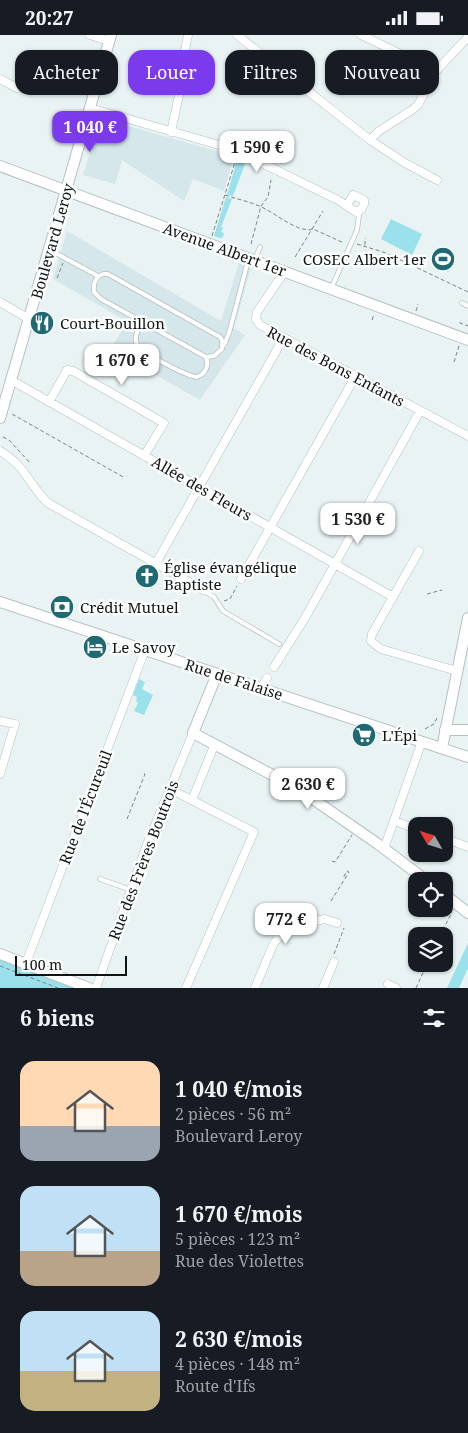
<!DOCTYPE html>
<html lang="fr">
<meta charset="utf-8">
<style>
body{margin:0;font-family:"Noto Serif",serif;background:#242831;color:#f1f3f6;height:100vh;display:flex;flex-direction:column;font-size:19px;white-space:nowrap}
*{box-sizing:border-box;margin:0}
p{font-size:16px;color:#9ea1a6}
.icon{flex:none;width:28px;height:28px;fill:none;stroke:currentColor;stroke-width:2;stroke-linecap:round;stroke-linejoin:round}
.map{position:relative;height:953px;overflow:hidden}
.drawer{display:flex;flex-direction:column;background:#171b24;flex:1}
.drawer>*{flex:none}
.top-card{position:absolute;left:15px;top:15px;width:439px;height:45px;display:flex;gap:10px}
.needle{width:32px;rotate:309deg}
.buttons{position:absolute;left:408px;top:782px;display:grid;gap:10px}
.buttons a{display:grid;place-items:center;width:45px;height:45px;border-radius:10px;background:#171b24;box-shadow:0 1px 4px #0004;font-size:25px}
.scale{position:absolute;left:15px;bottom:12px;width:112px;box-sizing:border-box;padding-left:5px;border:2px solid #111414;border-top:0;font-size:14px;line-height:18px;white-space:nowrap;color:#111414;-webkit-text-stroke:4px #fcfefe;paint-order:stroke}
.price{position:absolute;translate:-50% -42px;padding:0 11px;border-radius:10px;background:#fff;color:#222;font-size:16px;line-height:32px;filter:drop-shadow(0 1px 2px #0008)}
.price::after{content:'';position:absolute;left:50%;top:30px;width:15px;height:11px;margin-left:-8px;background:inherit;clip-path:polygon(0 0,100% 0,50% 100%)}
.price.selected{background:#7c3aed;color:#fff}
ul{padding:0;list-style:none}
li{display:flex;align-items:center;gap:15px;height:125px;padding:0 20px}
li span{display:grid;place-items:center;flex:none;width:140px;height:100px;border-radius:15px;color:#555}
li>.icon{margin-inline-start:auto}
span .icon{width:60px;height:60px;fill:#fffc;stroke-width:1}
li b{font-size:21px}
h2{display:flex;justify-content:space-between;align-items:center;height:60px;padding:0 20px;font-size:21px}
.tag{padding:0 18px;border-radius:15px;background:#171b24;box-shadow:0 1px 4px #0004;font-size:18px;line-height:45px}
.tag.selected{background:#7c3aed;color:#fff}
.status{display:flex;justify-content:space-between;align-items:center;height:35px;padding:0 25px;background:#171b24;direction:ltr}
.status svg{height:14px;fill:currentColor}
.map>svg:first-child{display:block}
.built{fill:#d5e7ea}
.green{fill:#9ae1eb}
.lines{fill:none;stroke-linecap:round;stroke-linejoin:round}
.lane-casing{stroke:#b7c0c1;stroke-width:5.5}
.street-casing{stroke:#b7c0c1;stroke-width:9}
.secondary-casing{stroke:#b7c0c1;stroke-width:12}
.path{stroke:#7d8484;stroke-width:1;stroke-dasharray:4 2.5;stroke-linecap:butt}
.lane{stroke:#fff;stroke-width:4}
.street{stroke:#fff;stroke-width:8}
.secondary{stroke:#fff;stroke-width:10}
.labels{text-anchor:middle;dominant-baseline:central;stroke-width:5;stroke-linejoin:round;paint-order:stroke}
.street-label{font-size:15px;fill:#111414;stroke:#fcfefe}
.poi-label{font-size:15px;fill:#111414;stroke:#fcfefe;text-anchor:start}
</style>
<div class="status"><b>20:27</b><svg viewBox="0 0 49 12"><path d="M0 12V9h3v3zM5 12V6h3v6zM10 12V3h3v9zM15 12V0h3v12zM26 1h20v11H26zM47 4h2v5h-2z"/></svg></div>
<div class="map">
<svg width="468" height="953" viewBox="0 0 468 953">
<rect width="100%" height="100%" fill="#e9f3f4"/>
<path class="built" d="M100,83L234,121L224,156L193,144L184,166L122,125L115,149L83,140Z
M67,196L221,286L239,228L251,233L234,293L245,300L200,365L110,314L128,287L53,244Z"/>
<path class="green" d="M237,125L245,129L233,161L227,160Z
M226,162L232,164L221,192L223,193L221,197L224,198L223,202L219,203L214,201Z
M391,184L422,199L412,220L381,204Z
M139,644L145,647L142,654L153,660L144,680L134,676L138,668L136,666L137,662L133,660Z
M468,908V933L459,953H447Z
M0,924L76,953H0Z"/>
<g class="lines">
<g class="lane-casing">
<path id="lane" d="M50,215L98,241
M255,224L260,212
M103,239H108L220,302L222,305V314L214,321L206,322L101,264L94,257C93,249 95,242 103,239Z
M331,254L357,195L359,180L357,178
M462,268L468,271
M142,287C139,293 133,302 137,309C141,318 187,341 197,342C206,338 209,331 206,322
M224,310L229,298L248,226
M203,555L214,562L223,576L279,609
M100,844L131,855"/>
</g>
<g class="street-casing">
<path id="street" d="M90,0L109,6
M237,0L370,105L405,128L437,145
M361,0L436,36
M0,44L17,53
M90,73L233,114L338,165L356,177L361,175L364,169V165L353,160L347,170
M171,97L183,42L185,15L188,0
M370,105L379,96L412,75L418,70L436,36L468,2
M285,236L257,277L256,284L260,290L468,401
M0,267L29,284
M11,345L393,562
M49,367L67,335L73,336L164,388L144,421
M0,416C26,431 28,449 48,468L203,555
M419,516L372,599L371,606L381,614L457,636
M156,528L283,304
M241,544L355,342
M274,632L305,583L420,376
M261,653L267,643
M0,686L15,689L0,739
M170,754L254,797L186,953
M192,765L214,711
M395,786L416,794
M444,803L468,812
M384,814L422,706
M26,928L145,615
M388,949L396,953
M96,953L146,812L193,698
M255,953L273,910L282,897L297,890L325,884L337,888
M323,953L334,927"/>
</g>
<g class="secondary-casing">
<path id="secondary" d="M0,131L468,305
M0,383L111,0
M0,567L468,722
M217,639L193,698L297,753L378,809L427,846
M445,695H468
M442,713L468,583
M444,859L468,878
M0,919L89,953"/>
</g>
<path class="path" d="M225,160C236,164 248,166 259,171C273,176 298,199 313,194L344,208
M212,201L236,124
M251,209L261,171L268,162L271,145
M357,209L386,218L468,257
M365,210V203
M295,222L323,176
M57,243L63,228
M416,276L418,269
M372,285L374,279
M460,287V288L468,291
M454,327L459,311
M12,379L125,443
M3,402L9,405L30,428
M427,559L442,555
M224,566L230,564L237,551
M425,694L434,689L438,681
M127,784L145,739L142,738
M332,826L335,827L352,800
M331,866L349,837L347,836L343,843H342
M440,901L452,877
M334,919L344,893
M0,931L58,953
M416,953L427,929"/>
<use href="#lane" class="lane"/>
<use href="#street" class="street"/>
<use href="#secondary" class="secondary"/>
</g>
<defs>
<g id="stadium-disc" transform="scale(1.25)"><circle r="9.5" fill="#1e6972" stroke="#fcfefe"/><path d="M0-5a6.5 5 0 1 0 0 10a6.5 5 0 1 0 0-10ZM-3.5-1.8h7v3.6h-7Z" fill="#fff"/></g>
<g id="restaurant-disc" transform="scale(1.25)"><circle r="9.5" fill="#1e6972" stroke="#fcfefe"/><path d="M-5-6h1v4h1v-4h1v4h1v-4h1v5L-1.5 .5V6h-2V.5L-5-1ZM5-6V6H3V1.5H1.5Q1.5-4 5-6Z" fill="#fff"/></g>
<g id="church-disc" transform="scale(1.25)"><circle r="9.5" fill="#1e6972" stroke="#fcfefe"/><path d="M-1.2-6h2.4v3.5h3.3v2.4h-3.3V6h-2.4V-.1h-3.3v-2.4h3.3Z" fill="#fff"/></g>
<g id="bank-disc" transform="scale(1.25)"><circle r="9.5" fill="#1e6972" stroke="#fcfefe"/><path d="M-6-4H6V4H-6ZM0-2.3a2.3 2.3 0 1 0 0 4.6a2.3 2.3 0 1 0 0-4.6Z" fill="#fff"/></g>
<g id="hotel-disc" transform="scale(1.25)"><circle r="9.5" fill="#1e6972" stroke="#fcfefe"/><path d="M-6-4.5h1.5V1H6V5H4.5V3h-9V5H-6ZM-4 0a1.8 1.8 0 1 1 3.6 0ZM.5 0V-2.5h3Q6-2.5 6 0Z" fill="#fff"/></g>
<g id="supermarket-disc" transform="scale(1.25)"><circle r="9.5" fill="#1e6972" stroke="#fcfefe"/><path d="M-6-5.5h2.5l.6 2H6L4.5 2H-2.5L-4.4-4H-6ZM-1.5 3.2a1.3 1.3 0 1 0 .1 0ZM3 3.2a1.3 1.3 0 1 0 .1 0Z" fill="#fff"/></g>
</defs>
<g fill-rule="evenodd">
<use href="#stadium-disc" x="443" y="224"/>
<use href="#restaurant-disc" x="42" y="288"/>
<use href="#church-disc" x="147" y="541"/>
<use href="#bank-disc" x="62" y="572"/>
<use href="#hotel-disc" x="95" y="612"/>
<use href="#supermarket-disc" x="364" y="700"/>
</g>
<g class="labels">
<g class="street-label">
<text transform="translate(52 206) rotate(-74)">Boulevard Leroy</text>
<text transform="translate(225 214) rotate(20)">Avenue Albert 1er</text>
<text transform="translate(336 331) rotate(28)">Rue des Bons Enfants</text>
<text transform="translate(202 453) rotate(30)">Allée des Fleurs</text>
<text transform="translate(234 644) rotate(18)">Rue de Falaise</text>
<text transform="translate(85 772) rotate(-69)">Rue de l'Écureuil</text>
<text transform="translate(143 825) rotate(-69)">Rue des Frères Boutrois</text>
</g>
<g class="poi-label">
<text x="426" y="224" text-anchor="end">COSEC Albert 1er</text>
<text x="60" y="288">Court-Bouillon</text>
<text x="164" y="532">Église évangélique<tspan x="164" dy="17">Baptiste</tspan></text>
<text x="80" y="572">Crédit Mutuel</text>
<text x="112" y="612">Le Savoy</text>
<text x="382" y="700">L'Épi</text>
</g>
</g>
</svg>
<div class="buttons">
<a><svg class="needle" viewBox="-14 -14 28 28"><path d="M0-13l5 13h-10z" fill="#e53935"/><path d="M0 13l5-13h-10z" fill="#9ea1a6"/></svg></a>
<a><svg class="icon" aria-label="locate" viewBox="0 0 24 24"><circle cx="12" cy="12" r="6"/><path d="M12 2v4M12 18v4M2 12h4M18 12h4"/></svg></a>
<a><svg class="icon" aria-label="layers" viewBox="0 0 24 24"><path d="M12 4l9 5-9 5-9-5zM3 14l9 5 9-5"/></svg></a>
</div>
<div class="scale">100 m</div>
<b class="price selected" style="left:90px;top:118px">1 040 €</b>
<b class="price" style="left:257px;top:138px">1 590 €</b>
<b class="price" style="left:122px;top:351px">1 670 €</b>
<b class="price" style="left:358px;top:510px">1 530 €</b>
<b class="price" style="left:308px;top:775px">2 630 €</b>
<b class="price" style="left:286px;top:910px">772 €</b>
<div class="top-card">
<a class="tag">Acheter</a>
<a class="tag selected">Louer</a>
<a class="tag">Filtres</a>
<a class="tag">Nouveau</a>
</div>
</div>
<section class="drawer">
<h2>6 biens<svg class="icon" aria-label="filters" viewBox="0 0 24 24"><path d="M4 7h16M4 17h16"/><circle cx="9" cy="7" r="2"/><circle cx="15" cy="17" r="2"/></svg></h2>
<ul>
<li><span style="background:linear-gradient(#ffd9b3 65%,#9aa5b1 0)"><svg class="icon" aria-label="home" viewBox="0 0 24 24"><path d="M3 11l9-7 9 7M6 9v11h12V9"/></svg></span><div><b>1 040 €/mois</b><p>2 pièces · 56 m²</p><p>Boulevard Leroy</p></div></li>
<li><span style="background:linear-gradient(#bfe0f5 65%,#b9a48a 0)"><svg class="icon" aria-label="home" viewBox="0 0 24 24"><path d="M3 11l9-7 9 7M6 9v11h12V9"/></svg></span><div><b>1 670 €/mois</b><p>5 pièces · 123 m²</p><p>Rue des Violettes</p></div></li>
<li><span style="background:linear-gradient(#bfe0f5 60%,#c2b280 0)"><svg class="icon" aria-label="home" viewBox="0 0 24 24"><path d="M3 11l9-7 9 7M6 9v11h12V9"/></svg></span><div><b>2 630 €/mois</b><p>4 pièces · 148 m²</p><p>Route d'Ifs</p></div></li>
</ul>
</section>
